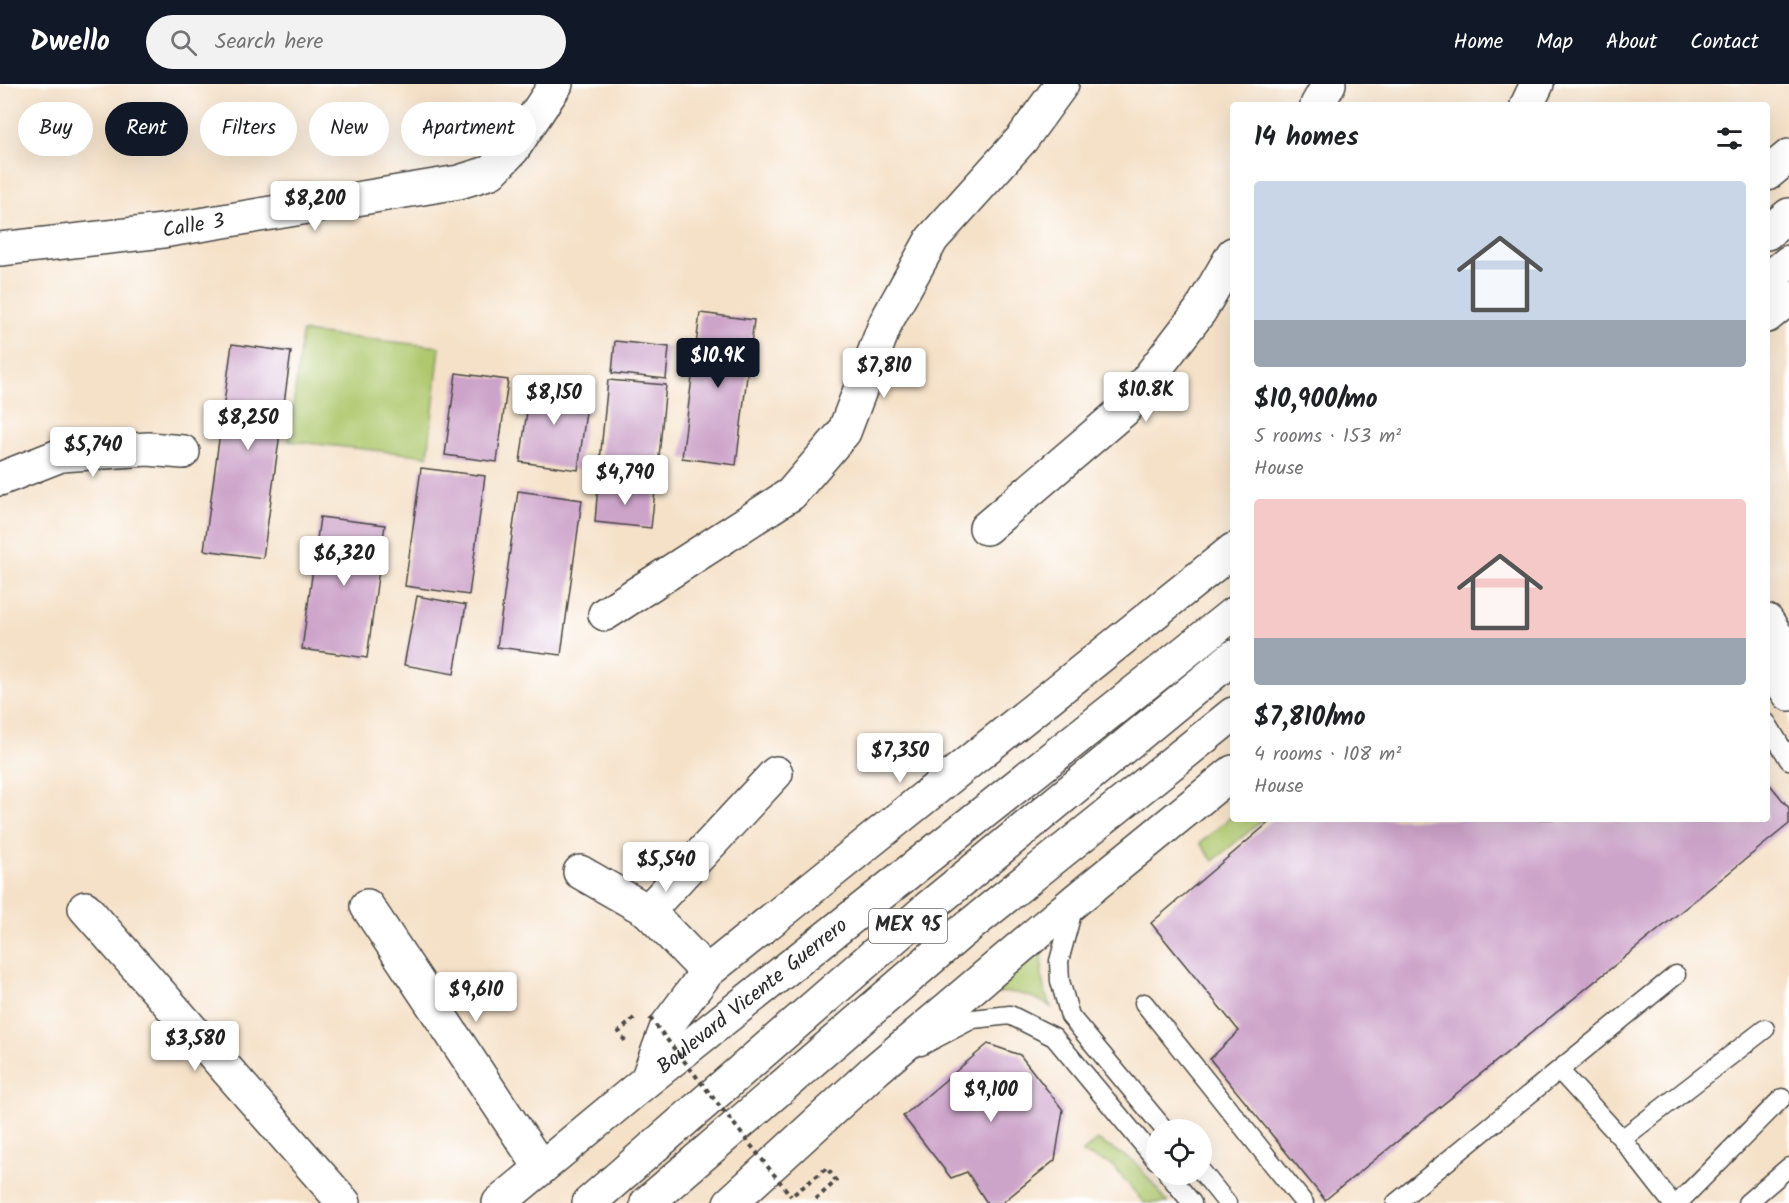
<!DOCTYPE html>
<meta charset="utf-8">
<style>
body{margin:0;font-family:Kalam,sans-serif;background:#f2f2f2;color:#202124;height:100vh;display:flex;flex-direction:column;font-size:22px;white-space:nowrap}
*{box-sizing:border-box;margin:0}
p{font-size:20px;color:#757577}
.icon{flex:none;width:33px;height:33px;fill:none;stroke:currentColor;stroke-width:2;stroke-linecap:round;stroke-linejoin:round}
.map{position:relative;flex:1;overflow:hidden}
.drawer{position:absolute;left:1230px;top:18px;width:540px;height:720px;display:flex;flex-direction:column;background:#fff;border-radius:6px;box-shadow:0 6px 24px #0002}
.drawer>*{flex:none}
.guide{position:absolute;left:18px;top:18px;width:570px;height:54px;display:flex;gap:12px}
.fabs{position:absolute;left:1146px;top:1035px;display:grid;gap:12px}
.fabs a{display:grid;place-items:center;width:66px;height:66px;border-radius:50%;background:#fff;box-shadow:0 6px 24px #0002;font-size:30px}
.price{position:absolute;translate:-50% -51px;padding:0 14px;border-radius:6px;background:#fff;color:#222;font-size:20px;line-height:39px;filter:drop-shadow(0 2px 3px #0008)}
.price::after{content:'';position:absolute;left:50%;top:36px;width:18px;height:14px;margin-left:-9px;background:inherit;clip-path:polygon(0 0,100% 0,50% 100%)}
.price.current{background:#111827;color:#fff}
ul{padding:0;list-style:none}
li{display:grid;align-content:center;gap:12px;height:318px;padding:0 24px}
li span{display:grid;place-items:center;height:186px;border-radius:6px;color:#555}
li>.icon{margin-inline-start:auto}
span .icon{width:108px;height:108px;fill:#fffc;stroke-width:1}
li b{font-size:26px}
h2{display:flex;justify-content:space-between;align-items:center;height:72px;padding:0 24px;font-size:26px}
.tag{padding:0 21px;border-radius:27px;background:#fff;box-shadow:0 6px 24px #0002;font-size:21px;line-height:54px}
.tag.current{background:#111827;color:#fff}
header{display:flex;align-items:center;gap:36px;box-sizing:border-box;height:84px;padding:0 30px;background:#111827;color:#fff}
header strong{font-size:28px}
nav{display:flex;gap:33px;margin-inline-start:auto;font-size:21px}
.search{width:420px;height:54px;background:#f2f2f2;display:flex;align-items:center;gap:15px;box-sizing:border-box;padding:0 21px;border-radius:33px;color:#757577;font-size:22px}
.map>svg:first-child{display:block}
.green{fill:#afc86d;stroke:#6d7a4c;stroke-width:1.5}
.building{fill:#cca3c9}
.lines{fill:none;stroke-linecap:round;stroke-linejoin:round}
.lane-casing{stroke:#494643;stroke-width:21}
.street-casing{stroke:#494643;stroke-width:36}
.secondary-casing{stroke:#494643;stroke-width:36}
.highway-casing{stroke:#494643;stroke-width:36}
.path{stroke:#494643;stroke-width:4;stroke-dasharray:4.5 4.5;stroke-linecap:butt}
.lane{stroke:#fff;stroke-width:18}
.street{stroke:#fff;stroke-width:33}
.secondary{stroke:#fff;stroke-width:33}
.highway{stroke:#fff;stroke-width:33}
.path-bridge{stroke:#494643;stroke-width:4;stroke-dasharray:4.5 4.5;stroke-linecap:butt}
.labels{text-anchor:middle;dominant-baseline:central;stroke-width:6;stroke-linejoin:round;paint-order:stroke}
.shield{fill:#fff;stroke:#6b6b6b;stroke-width:1.5}
.shield-label{font-size:20px;font-weight:bold;fill:#2b2b2b}
.street-label{font-size:21px;fill:#2b2b2b;stroke:#fff}
</style>
<header>
<strong>Dwello</strong>
<div class="search"><svg class="icon" aria-label="search" viewBox="0 0 24 24"><circle cx="10" cy="10" r="6"/><path d="M15 15l6 6"/></svg>Search here</div>
<nav><a>Home</a><a>Map</a><a>About</a><a>Contact</a></nav>
</header>
<div class="map">
<svg width="1789" height="1119" viewBox="0 0 1789 1119">
<rect width="100%" height="100%" fill="#fff"/>
<filter id="ink" filterUnits="userSpaceOnUse"><feTurbulence type="fractalNoise" baseFrequency=".0167" numOctaves="2"/><feDisplacementMap in="SourceGraphic" scale="12" xChannelSelector="R" yChannelSelector="G"/><feConvolveMatrix kernelMatrix="1 2 1 2 8 2 1 2 1" color-interpolation-filters="sRGB"/></filter>
<filter id="wash" filterUnits="userSpaceOnUse"><feTurbulence type="fractalNoise" baseFrequency=".008" numOctaves="4" result="noise"/><feDisplacementMap in="SourceGraphic" scale="24" xChannelSelector="R" yChannelSelector="G"/><feGaussianBlur stdDeviation="1.35" result="paint"/><feColorMatrix in="noise" values="0 0 0 0 0 0 0 0 0 0 0 0 0 0 0 0 0 1.4 0 .05"/><feComposite in="paint" operator="in"/></filter>
<g filter="url(#wash)">
<rect width="100%" height="100%" fill="#f5e1c8"/>
<path class="green" d="M302,248L440,263L428,372L289,357Z
M1233,731V735H1264L1213,777L1200,759Z
M1043,867C1041,888 1041,904 1051,923C1029,909 1011,906 986,910Z
M1097,1056L1135,1078L1168,1119H1144L1112,1081L1082,1069Z"/>
<g id="blocks">
<path class="building" d="M700,229L754,236L736,381L682,374Z
M615,257L669,263L666,295L612,289Z
M232,260L291,268L263,474L204,466Z
M456,289L508,296L497,378L445,371Z
M608,296L666,301L658,383L600,377Z
M531,298L589,306L578,386L520,378Z
M421,384L485,392L469,511L405,502Z
M598,401L655,407L651,444L595,438Z
M518,407L582,416L561,571L497,563Z
M320,433L385,441L367,574L302,565Z
M417,512L466,521L454,590L404,581Z
M1767,697L1789,724V740L1325,1116L1210,975L1239,947L1151,839L1273,735H1767Z
M988,960L1020,971L1063,1026L1055,1076L1002,1119H987L967,1088L951,1094L903,1032Z"/>
</g>
</g>
<g filter="url(#ink)">
<use href="#blocks" fill-opacity="0" stroke="#494643" stroke-width="1.5"/>
<g class="lines">
<g class="lane-casing">
<path id="lane" d="M1767,639L1789,676
M1074,822L1059,877L1060,897L1070,932L1165,1046
M1144,919L1304,1119
M921,962L973,935L1010,931L1054,953L1156,1076
M1559,986L1676,891
M1622,1055L1765,945
M1202,1088L1227,1119
M1168,1090L1192,1119
M1396,1119L1559,986L1622,1055L1672,1119
M1678,1119L1782,1014
M1747,1119L1789,1083"/>
</g>
<g class="street-casing">
<g id="street">
<path d="M1317,21L1329,0"/>
<path id="s1" d="M0,165L163,147L459,98L491,88L513,65L556,0"/>
<path d="M0,395L61,371L148,365L183,368"/>
<path d="M986,444L1124,326L1200,227L1233,170"/>
<path d="M605,530L791,410L844,348L886,238L932,155L1022,55L1062,0"/>
<path d="M1767,537L1789,571"/>
<path d="M1767,577L1789,610"/>
<path d="M580,788L648,827L707,888"/>
<path d="M367,822L541,1084"/>
<path d="M85,824L344,1119"/>
<path d="M648,827L776,689"/>
</g>
</g>
<g class="secondary-casing">
<g id="secondary">
<path d="M1527,21L1537,0"/>
<path d="M1767,90L1789,72"/>
<path d="M1767,232L1789,214"/>
<path d="M647,996L668,940L707,888L1233,466"/>
<path id="s2" d="M499,1119L646,997L1233,530"/>
<path d="M730,1119L874,987L1076,816L1233,688"/>
</g>
</g>
<g class="highway-casing">
<path id="highway" d="M1767,149L1789,131
M1767,196L1789,178
M589,1119L928,824L1233,573
M647,1119L958,851L1233,630"/>
</g>
<path class="path" d="M625,957L619,948L634,934
M794,1110L827,1084L836,1097L816,1115"/>
<use href="#lane" class="lane"/>
<use href="#street" class="street"/>
<use href="#secondary" class="secondary"/>
<use href="#highway" class="highway"/>
<path class="path-bridge" d="M650,934L791,1112"/>
</g>
</g>
<g class="labels">
<rect class="shield" x="869" y="825" width="78" height="34" rx="4.5"/>
<g class="shield-label">
<text x="908" y="842">MEX 95</text>
</g>
<g class="street-label">
<text stroke="none"><textPath href="#s1" startOffset="195">Calle 3</textPath></text>
<text stroke="none"><textPath href="#s2" startOffset="327">Boulevard Vicente Guerrero</textPath></text>
</g>
</g>
</svg>
<div class="fabs">
<a><svg class="icon" aria-label="locate" viewBox="0 0 24 24"><circle cx="12" cy="12" r="6"/><path d="M12 2v4M12 18v4M2 12h4M18 12h4"/></svg></a>
</div>
<b class="price" style="left:315px;top:148px">$8,200</b>
<b class="price current" style="left:718px;top:305px">$10.9K</b>
<b class="price" style="left:884px;top:315px">$7,810</b>
<b class="price" style="left:1146px;top:339px">$10.8K</b>
<b class="price" style="left:554px;top:342px">$8,150</b>
<b class="price" style="left:248px;top:367px">$8,250</b>
<b class="price" style="left:93px;top:394px">$5,740</b>
<b class="price" style="left:625px;top:422px">$4,790</b>
<b class="price" style="left:344px;top:503px">$6,320</b>
<b class="price" style="left:900px;top:700px">$7,350</b>
<b class="price" style="left:666px;top:809px">$5,540</b>
<b class="price" style="left:476px;top:939px">$9,610</b>
<b class="price" style="left:195px;top:988px">$3,580</b>
<b class="price" style="left:991px;top:1039px">$9,100</b>
<div class="guide">
<a class="tag">Buy</a>
<a class="tag current">Rent</a>
<a class="tag">Filters</a>
<a class="tag">New</a>
<a class="tag">Apartment</a>
</div>
<section class="drawer">
<h2>14 homes<svg class="icon" aria-label="filters" viewBox="0 0 24 24"><path d="M4 7h16M4 17h16"/><circle cx="9" cy="7" r="2"/><circle cx="15" cy="17" r="2"/></svg></h2>
<ul>
<li><span style="background:linear-gradient(#c9d6e8 75%,#9aa5b1 0)"><svg class="icon" aria-label="home" viewBox="0 0 24 24"><path d="M3 11l9-7 9 7M6 9v11h12V9"/></svg></span><div><b>$10,900/mo</b><p>5 rooms · 153 m²</p><p>House</p></div></li>
<li><span style="background:linear-gradient(#f6c9c9 75%,#9aa5b1 0)"><svg class="icon" aria-label="home" viewBox="0 0 24 24"><path d="M3 11l9-7 9 7M6 9v11h12V9"/></svg></span><div><b>$7,810/mo</b><p>4 rooms · 108 m²</p><p>House</p></div></li>
</ul>
</section>
</div>
